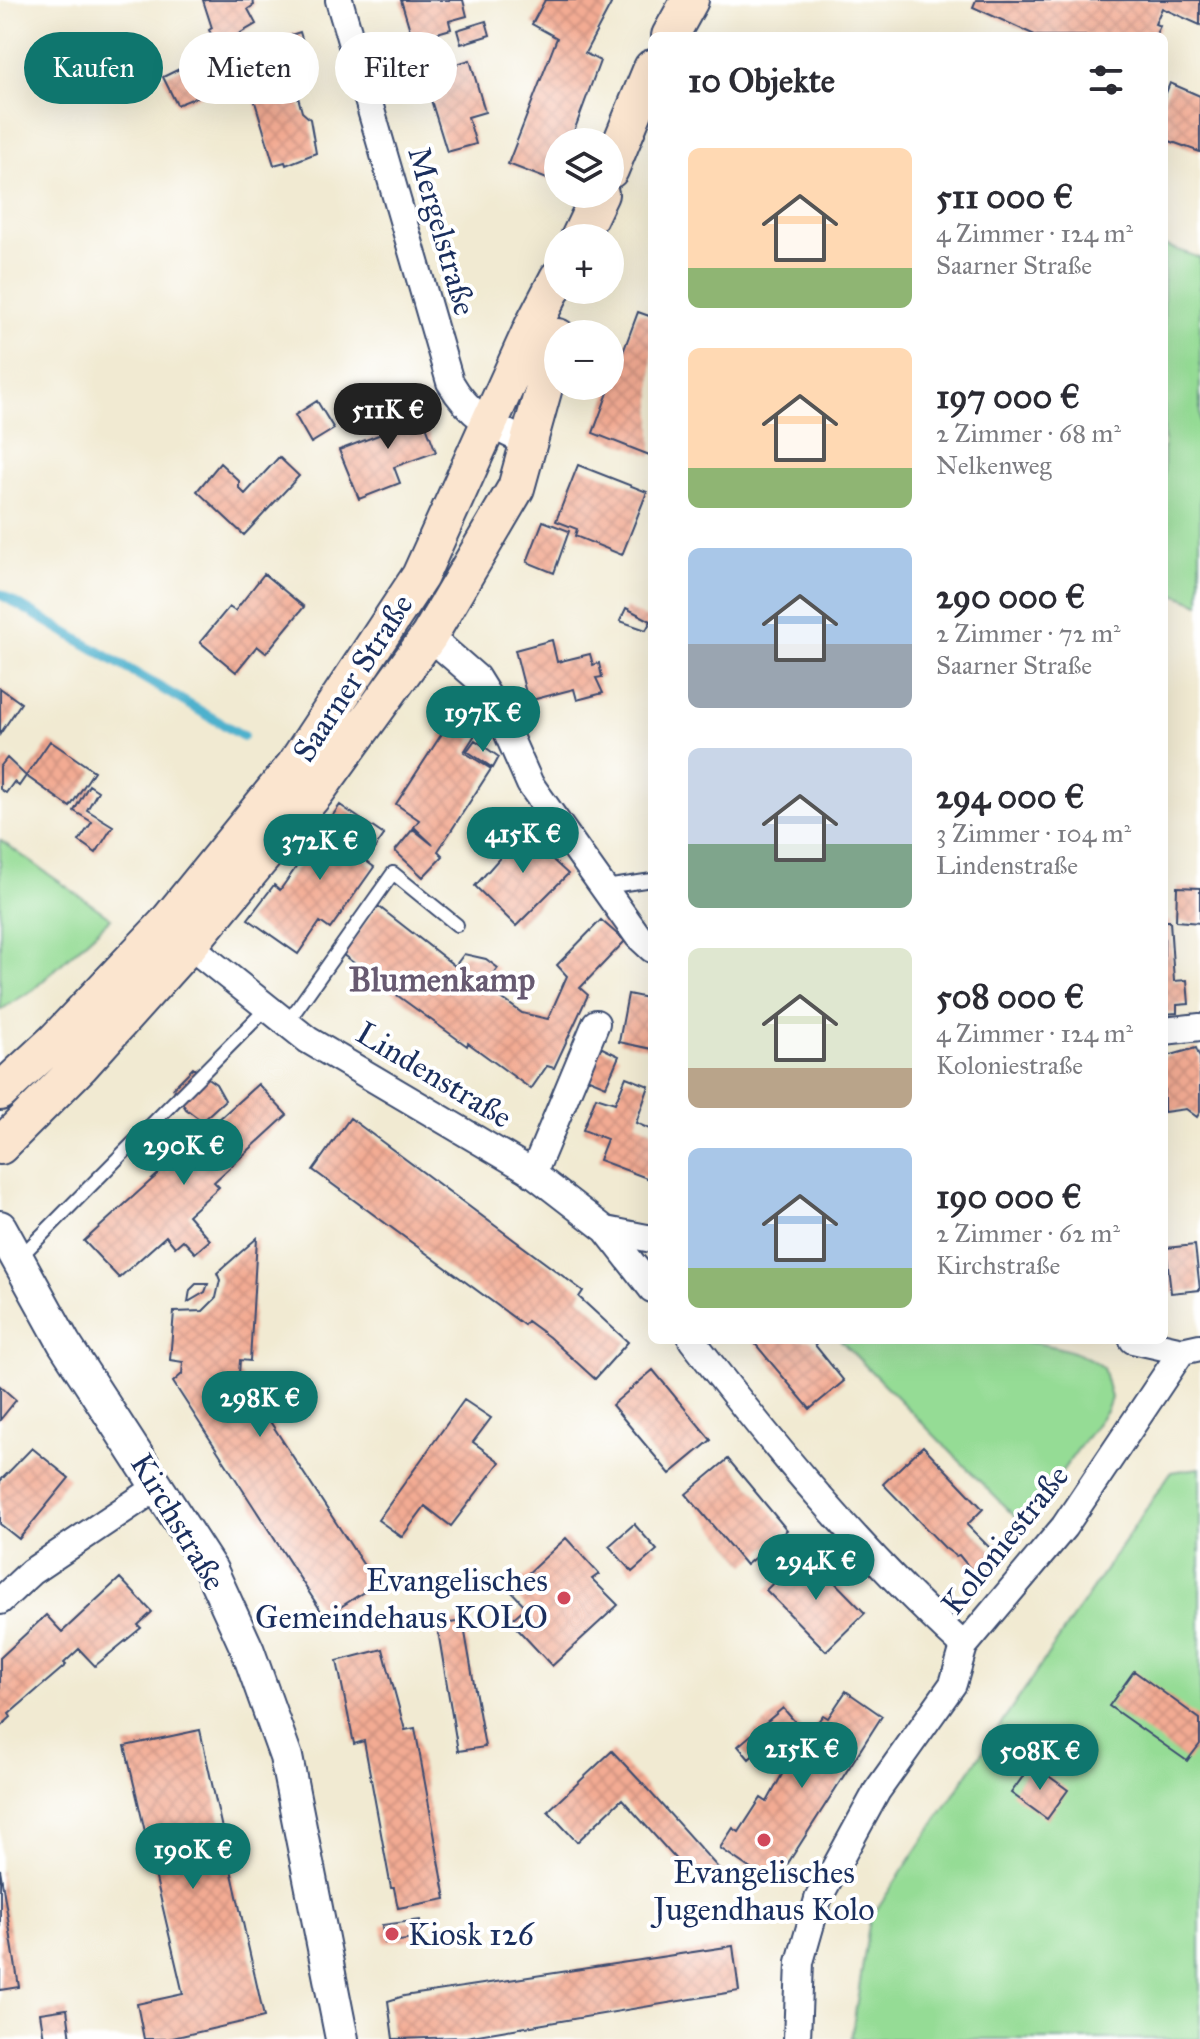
<!DOCTYPE html>
<html lang="de">
<meta charset="utf-8">
<style>
body{margin:0;font-family:"IM FELL Great Primer",serif;background:#f2f2f3;color:#2b2b33;height:100vh;display:flex;flex-direction:column;font-size:30px;white-space:nowrap}
*{box-sizing:border-box;margin:0}
p{font-size:26px;color:#7c7c81}
.icon{flex:none;width:44px;height:44px;fill:none;stroke:currentColor;stroke-width:2;stroke-linecap:round;stroke-linejoin:round}
.map{position:relative;flex:1;overflow:hidden}
.sheet{position:absolute;left:648px;top:32px;width:520px;height:1312px;display:flex;flex-direction:column;background:#fff;border-radius:12px;box-shadow:0 8px 32px #0002}
.sheet>*{flex:none}
.guide{position:absolute;left:24px;top:32px;width:504px;height:72px;display:flex;gap:16px}
.controls{position:absolute;left:544px;top:128px;display:grid;gap:16px}
.controls a{display:grid;place-items:center;width:80px;height:80px;border-radius:50%;background:#fff;box-shadow:0 8px 32px #0002;font-size:40px}
.price{position:absolute;translate:-50% -68px;padding:0 18px;border-radius:28px;background:#0f766e;color:#fff;font-size:26px;line-height:52px;filter:drop-shadow(0 2px 4px #0008)}
.price::after{content:'';position:absolute;left:50%;top:48px;width:24px;height:18px;margin-left:-12px;background:inherit;clip-path:polygon(0 0,100% 0,50% 100%)}
.price.selected{background:#222;color:#fff}
ul{padding:0;list-style:none}
li{display:flex;align-items:center;gap:24px;height:200px;padding:0 40px}
li span{display:grid;place-items:center;flex:none;width:224px;height:160px;border-radius:12px;color:#555}
li>.icon{margin-inline-start:auto}
span .icon{width:96px;height:96px;fill:#fffc;stroke-width:1}
li b{font-size:34px}
h2{display:flex;justify-content:space-between;align-items:center;height:96px;padding:0 40px;font-size:34px}
.tag{padding:0 28px;border-radius:36px;background:#fff;box-shadow:0 8px 32px #0002;font-size:28px;line-height:72px}
.tag.selected{background:#0f766e;color:#fff}
.map>svg:first-child{display:block}
.green{fill:#95dc95;stroke:#58867a;stroke-width:2}
.lines{fill:none;stroke-linecap:round;stroke-linejoin:round}
.stream{stroke:#4eb1cd;stroke-width:10}
.building{fill:url(#building-cross-hatch)}
.service-casing{stroke:#3b4b6f;stroke-width:16}
.minor-casing{stroke:#3b4b6f;stroke-width:30}
.tertiary-casing{stroke:#3b4b6f;stroke-width:36}
.secondary-casing{stroke:#3b4b6f;stroke-width:40}
.service{stroke:#fff;stroke-width:12}
.minor{stroke:#fff;stroke-width:26}
.tertiary{stroke:#fff;stroke-width:32}
.secondary{stroke:#fbe5cf;stroke-width:36}
.poi-dot{fill:#d1495b;stroke:#fff;stroke-width:3}
.labels{text-anchor:middle;dominant-baseline:central;stroke-width:8;stroke-linejoin:round;paint-order:stroke}
.street-label{font-size:32px;fill:#1b2f5e;stroke:#fff}
.poi-label{font-size:32px;fill:#1b2f5e;stroke:#fff;text-anchor:end}
.neighbourhood-label{font-size:34px;font-weight:bold;fill:#675a71;stroke:#fff}
</style>
<div class="map">
<svg width="1200" height="2039" viewBox="0 0 1200 2039">
<defs>
<pattern id="building-cross-hatch" width="8" height="8" patternUnits="userSpaceOnUse" patternTransform="scale(2)"><rect width="8" height="8" fill="#f3ab93"/><path d="M0 0l8 8M0 8l8-8" fill="none" stroke="#d09381"/></pattern>
</defs>
<rect width="100%" height="100%" fill="#fff"/>
<filter id="ink" filterUnits="userSpaceOnUse"><feTurbulence type="fractalNoise" baseFrequency=".0125" numOctaves="2"/><feDisplacementMap in="SourceGraphic" scale="16" xChannelSelector="R" yChannelSelector="G"/><feConvolveMatrix kernelMatrix="1 2 1 2 8 2 1 2 1" color-interpolation-filters="sRGB"/></filter>
<filter id="wash" filterUnits="userSpaceOnUse"><feTurbulence type="fractalNoise" baseFrequency=".006" numOctaves="4" result="noise"/><feDisplacementMap in="SourceGraphic" scale="32" xChannelSelector="R" yChannelSelector="G"/><feGaussianBlur stdDeviation="1.8" result="paint"/><feColorMatrix in="noise" values="0 0 0 0 0 0 0 0 0 0 0 0 0 0 0 0 0 1.4 0 .05"/><feComposite in="paint" operator="in"/></filter>
<g filter="url(#wash)">
<rect width="100%" height="100%" fill="#f1ead2"/>
<path class="green" d="M1164,245L1200,258V604L1164,590Z
M0,840L111,918L34,989L0,1010Z
M840,1340C909,1340 1048,1326 1103,1367L1111,1398L1107,1409L1023,1525Z
M1200,1468V2039H851L870,1919L1171,1472Z"/>
<g class="lines">
<path class="stream" d="M0,594L243,736"/>
</g>
<g id="blocks">
<path class="building" d="M203,0H253L254,5L248,9L256,24L218,46L209,30L212,28Z
M401,0H463L467,16L449,21L451,29L413,40Z
M545,0H605L611,4L585,53L600,61L570,142H558L555,182L508,164L557,38L532,24Z
M976,0H1200V25L1162,8L1155,24L1160,26L1155,36H1037L973,7Z
M486,21L490,35L461,44L457,30Z
M300,32L313,76L294,82L302,112L310,119L316,153L286,165L285,162L274,165L252,92L261,89L260,84L236,87L227,56Z
M216,51L227,85L177,105L163,77Z
M470,60L485,112L468,117L476,144L447,152L423,74Z
M1170,83L1200,96V152L1164,139V98Z
M638,312L652,317V456L593,433Z
M414,394L436,452L394,467L400,483L359,499L339,450L405,425L396,400Z
M317,401L334,429L311,443L295,415Z
M279,457L299,476L244,535L197,491L220,463L239,481V488L245,494Z
M578,465L647,492L622,555L575,536L577,529L556,521Z
M543,521L569,531L554,573L527,562Z
M264,574L304,607L266,653L257,646L236,672L200,642L229,607L235,611Z
M626,608L651,621L646,630L620,621Z
M552,640L557,662L590,654L593,665L599,663L602,677L596,678L603,693L577,700L574,689L528,701L515,650Z
M0,688L21,703L0,734Z
M464,700L487,716L464,752L491,769L438,851L443,856L423,877L395,851L413,829L433,845L414,827L419,820L396,804Z
M475,740L499,757L493,768L467,751Z
M50,741L94,771L70,807L26,776L19,786L14,782L6,793L0,789V767L7,758L26,776Z
M89,785L98,791L87,810L113,826L96,853L79,841L92,822L74,811Z
M340,805L384,835L366,861L374,867L330,929L320,922L298,954L248,919L274,885L280,890Z
M533,820L555,841L544,852L568,874L516,926L475,886Z
M1177,887L1200,888V923L1176,921Z
M378,906L455,966L464,954L486,959L498,968L485,986L522,1013L548,1019L567,976L557,965L601,920L625,941L580,988L588,995L554,1068L547,1066L531,1089L468,1043L467,1046L394,993L380,987L379,982L342,954Z
M1164,921H1170L1174,981L1187,980L1189,1004L1177,1005V1013L1164,1014Z
M628,994L652,999V1049L619,1042Z
M598,1046L619,1056L606,1086L584,1077Z
M1196,1048L1200,1058V1112L1197,1117L1186,1109L1164,1112V1057Z
M193,1068L216,1084L225,1100L202,1121L186,1109L173,1088Z
M626,1077L649,1086L636,1123L652,1130V1180L599,1160L607,1139L583,1130L596,1097L615,1103Z
M258,1084L287,1115L214,1182L219,1187L188,1215L210,1240L195,1253L183,1240L175,1247L166,1236L119,1278L84,1241Z
M350,1118L583,1291L579,1297L628,1342L595,1379L549,1337L527,1321L524,1325L313,1170Z
M257,1238L250,1361L240,1360L239,1374L376,1584L325,1617L173,1382L182,1374L183,1362L170,1360L174,1312L203,1311L216,1298L220,1280L217,1273Z
M1195,1245L1200,1290L1171,1293L1166,1248Z
M196,1284H208L205,1292L188,1302L190,1290Z
M752,1340H811L844,1381L810,1409Z
M653,1370L711,1440L670,1474L612,1405Z
M0,1386L16,1400L0,1420Z
M464,1400L491,1418L473,1442L500,1462L451,1526L425,1506L402,1537L378,1520Z
M923,1446L983,1509L967,1525L1002,1560L976,1576L959,1555L956,1556L945,1548L883,1484Z
M32,1448L69,1478L19,1539L0,1524V1481Z
M728,1459L787,1530L746,1565L686,1494Z
M634,1524L657,1550L632,1572L609,1546Z
M566,1538L599,1574L592,1579L618,1605L552,1666L510,1621L526,1607L510,1590Z
M805,1552L865,1613L826,1651L766,1590Z
M120,1578L152,1612L138,1625L141,1628L95,1666L79,1649L64,1663L66,1665L9,1714L11,1717L0,1727V1658L46,1615L62,1632Z
M463,1621L485,1747L458,1751L437,1625Z
M383,1649L405,1730L415,1728L446,1899L398,1908L394,1888H391L364,1741L354,1744L337,1661Z
M1134,1671L1200,1719V1744L1187,1761L1109,1706Z
M846,1691L882,1716L774,1885L720,1848L733,1828L739,1832L761,1798L767,1802L791,1758L823,1715L828,1718Z
M783,1708L802,1730L776,1752L768,1742L749,1759L738,1746Z
M200,1730L264,2017L168,2039H144L137,2004L183,1994L125,1746Z
M612,1751L641,1782L721,1871L685,1878L680,1864L622,1799L577,1842L548,1811Z
M1032,1764L1068,1790L1047,1819L1011,1793Z
M0,1869L19,1987L0,1990Z
M420,1920L421,1928L412,1929L414,1939L384,1943L382,1925Z
M733,1946L739,1991L466,2037L393,2039L388,2001L404,1996Z
M67,2009L71,2039H44L40,2013Z"/>
</g>
</g>
<g filter="url(#ink)">
<use href="#blocks" fill-opacity="0" stroke="#3b4b6f" stroke-width="2"/>
<g class="lines">
<g class="service-casing">
<path id="service" d="M605,887L652,880
M287,1023L393,873L457,925
M19,1258L267,1008"/>
</g>
<g class="minor-casing">
<path id="minor" d="M339,0L450,382C470,417 493,427 529,443
M429,636L476,677L499,714L530,784L638,936L652,949
M189,945L308,1040L527,1169L606,1230L652,1289
M1164,1031L1200,1027
M533,1174L596,1023
M606,1230L652,1239
M692,1340C774,1447 864,1555 964,1646
M1133,1340L1182,1351L1200,1347
M0,1601L31,1572L159,1486
M797,2039L800,1962L818,1899L877,1791L953,1684L964,1646L1064,1527L1182,1351"/>
</g>
<g class="tertiary-casing">
<path id="tertiary" d="M0,1227L64,1343L211,1570L248,1651L286,1757L342,2039"/>
</g>
<g class="secondary-casing">
<path id="secondary" d="M670,36L690,0
M610,170L652,68
M579,238L600,194
M0,1092L55,1041L165,925L295,765L420,576L533,326L558,278
M0,1146L81,1065L189,945L316,792L429,636L516,488L558,337"/>
</g>
<use href="#service" class="service"/>
<use href="#minor" class="minor"/>
<use href="#tertiary" class="tertiary"/>
<use href="#secondary" class="secondary"/>
</g>
</g>
<g class="poi-dot">
<circle cx="564" cy="1598" r="8"/>
<circle cx="764" cy="1840" r="8"/>
<circle cx="392" cy="1934" r="8"/>
</g>
<g class="labels">
<g class="street-label">
<text transform="translate(442 231) rotate(74)">Mergelstraße</text>
<text transform="translate(353 678) rotate(-57)">Saarner Straße</text>
<text transform="translate(434 1075) rotate(31)">Lindenstraße</text>
<text transform="translate(178 1522) rotate(59)">Kirchstraße</text>
<text transform="translate(1005 1540) rotate(-51)">Koloniestraße</text>
</g>
<g class="poi-label">
<text x="548" y="1580">Evangelisches<tspan x="548" dy="37">Gemeindehaus KOLO</tspan></text>
<text x="764" y="1872" text-anchor="middle">Evangelisches<tspan x="764" dy="37">Jugendhaus Kolo</tspan></text>
<text x="408" y="1934" text-anchor="start">Kiosk 126</text>
</g>
<g class="neighbourhood-label">
<text x="442" y="979">Blumenkamp</text>
</g>
</g>
</svg>
<div class="controls">
<a><svg class="icon" aria-label="layers" viewBox="0 0 24 24"><path d="M12 4l9 5-9 5-9-5zM3 14l9 5 9-5"/></svg></a>
<a>+</a>
<a>−</a>
</div>
<b class="price selected" style="left:388px;top:451px">511K €</b>
<b class="price" style="left:483px;top:754px">197K €</b>
<b class="price" style="left:523px;top:875px">415K €</b>
<b class="price" style="left:320px;top:882px">372K €</b>
<b class="price" style="left:184px;top:1187px">290K €</b>
<b class="price" style="left:260px;top:1439px">298K €</b>
<b class="price" style="left:816px;top:1602px">294K €</b>
<b class="price" style="left:802px;top:1790px">215K €</b>
<b class="price" style="left:1040px;top:1792px">508K €</b>
<b class="price" style="left:193px;top:1891px">190K €</b>
<div class="guide">
<a class="tag selected">Kaufen</a>
<a class="tag">Mieten</a>
<a class="tag">Filter</a>
</div>
<section class="sheet">
<h2>10 Objekte<svg class="icon" aria-label="filters" viewBox="0 0 24 24"><path d="M4 7h16M4 17h16"/><circle cx="9" cy="7" r="2"/><circle cx="15" cy="17" r="2"/></svg></h2>
<ul>
<li><span style="background:linear-gradient(#ffd9b3 75%,#8fb573 0)"><svg class="icon" aria-label="home" viewBox="0 0 24 24"><path d="M3 11l9-7 9 7M6 9v11h12V9"/></svg></span><div><b>511 000 €</b><p>4 Zimmer · 124 m²</p><p>Saarner Straße</p></div></li>
<li><span style="background:linear-gradient(#ffd9b3 75%,#8fb573 0)"><svg class="icon" aria-label="home" viewBox="0 0 24 24"><path d="M3 11l9-7 9 7M6 9v11h12V9"/></svg></span><div><b>197 000 €</b><p>2 Zimmer · 68 m²</p><p>Nelkenweg</p></div></li>
<li><span style="background:linear-gradient(#a9c7e8 60%,#9aa5b1 0)"><svg class="icon" aria-label="home" viewBox="0 0 24 24"><path d="M3 11l9-7 9 7M6 9v11h12V9"/></svg></span><div><b>290 000 €</b><p>2 Zimmer · 72 m²</p><p>Saarner Straße</p></div></li>
<li><span style="background:linear-gradient(#c9d6e8 60%,#7fa58c 0)"><svg class="icon" aria-label="home" viewBox="0 0 24 24"><path d="M3 11l9-7 9 7M6 9v11h12V9"/></svg></span><div><b>294 000 €</b><p>3 Zimmer · 104 m²</p><p>Lindenstraße</p></div></li>
<li><span style="background:linear-gradient(#dfe7d0 75%,#b9a48a 0)"><svg class="icon" aria-label="home" viewBox="0 0 24 24"><path d="M3 11l9-7 9 7M6 9v11h12V9"/></svg></span><div><b>508 000 €</b><p>4 Zimmer · 124 m²</p><p>Koloniestraße</p></div></li>
<li><span style="background:linear-gradient(#a9c7e8 75%,#8fb573 0)"><svg class="icon" aria-label="home" viewBox="0 0 24 24"><path d="M3 11l9-7 9 7M6 9v11h12V9"/></svg></span><div><b>190 000 €</b><p>2 Zimmer · 62 m²</p><p>Kirchstraße</p></div></li>
</ul>
</section>
</div>
